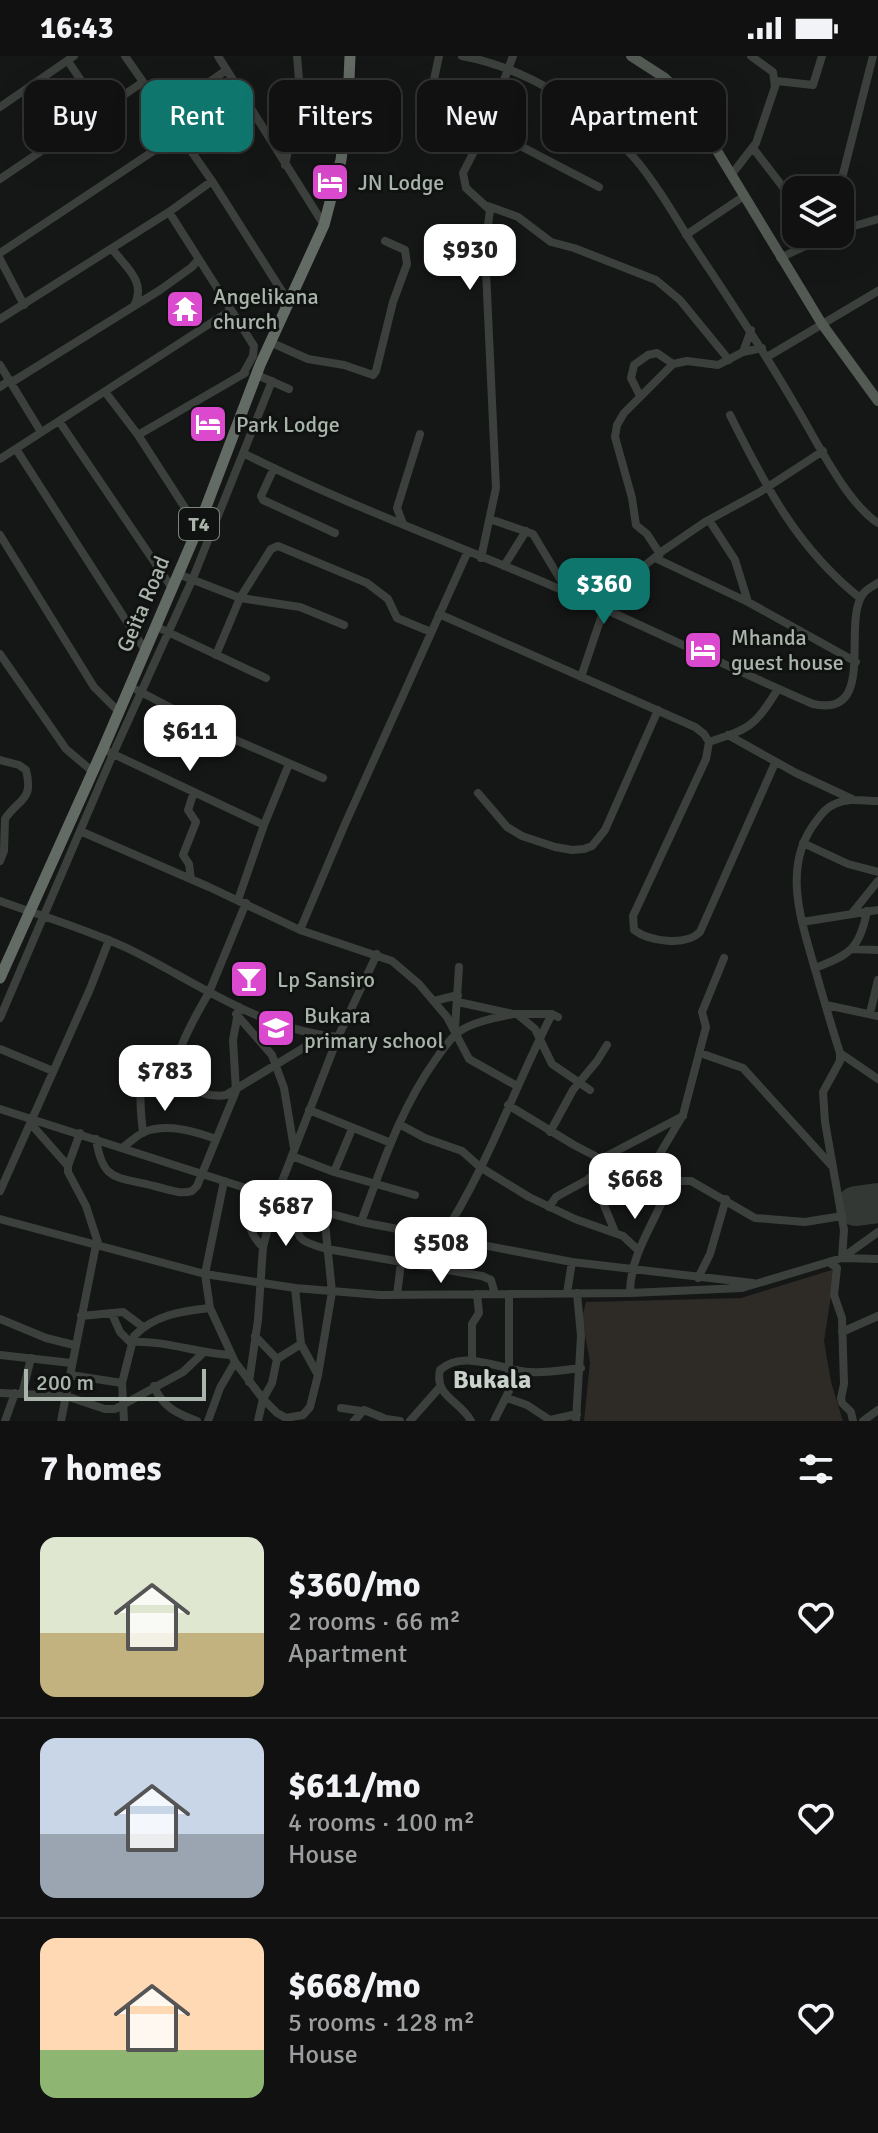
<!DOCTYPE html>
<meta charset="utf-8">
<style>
body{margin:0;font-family:Signika,sans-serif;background:#1e1f1e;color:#f1f3f6;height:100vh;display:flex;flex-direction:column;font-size:30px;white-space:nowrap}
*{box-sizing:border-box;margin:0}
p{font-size:26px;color:#9c9d9f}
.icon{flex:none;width:44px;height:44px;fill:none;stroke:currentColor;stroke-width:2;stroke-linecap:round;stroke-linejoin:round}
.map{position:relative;height:1365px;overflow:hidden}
.drawer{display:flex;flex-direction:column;background:#101110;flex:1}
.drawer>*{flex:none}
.hud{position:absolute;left:24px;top:24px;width:830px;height:72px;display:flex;gap:16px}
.controls{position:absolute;left:782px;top:120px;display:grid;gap:16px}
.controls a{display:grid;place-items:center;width:72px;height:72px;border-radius:16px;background:#101110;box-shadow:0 8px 32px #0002,0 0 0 2px #303130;font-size:40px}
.scale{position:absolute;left:24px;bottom:20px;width:182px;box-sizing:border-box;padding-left:8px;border:4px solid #a9b5aa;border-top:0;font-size:22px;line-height:28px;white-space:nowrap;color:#a9b5aa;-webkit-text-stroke:6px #101211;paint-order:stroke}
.price{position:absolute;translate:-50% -68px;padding:0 18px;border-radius:16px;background:#fff;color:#222;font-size:26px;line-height:52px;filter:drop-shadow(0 2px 4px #0008)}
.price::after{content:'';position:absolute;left:50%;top:48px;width:24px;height:18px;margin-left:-12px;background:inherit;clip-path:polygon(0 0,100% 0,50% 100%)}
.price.on{background:#0f766e;color:#fff}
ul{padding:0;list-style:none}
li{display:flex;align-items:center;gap:24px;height:200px;padding:0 40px}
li+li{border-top:2px solid #303130}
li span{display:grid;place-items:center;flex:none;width:224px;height:160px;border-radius:16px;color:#555}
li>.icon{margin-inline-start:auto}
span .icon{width:96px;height:96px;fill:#fffc;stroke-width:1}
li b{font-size:34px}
h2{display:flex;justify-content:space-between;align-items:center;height:96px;padding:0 40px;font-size:34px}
.chip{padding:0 28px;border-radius:16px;background:#101110;box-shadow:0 8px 32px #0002,0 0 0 2px #303130;font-size:28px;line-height:72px}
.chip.on{background:#0f766e;color:#fff}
.status{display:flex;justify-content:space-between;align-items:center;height:56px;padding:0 40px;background:#101110;direction:ltr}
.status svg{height:22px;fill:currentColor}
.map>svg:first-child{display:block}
.built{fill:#212322}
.green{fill:#2e2a26}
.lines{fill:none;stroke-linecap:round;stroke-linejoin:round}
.runway{stroke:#343835;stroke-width:40}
.minor{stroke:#3c403d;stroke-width:8}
.major{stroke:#535a54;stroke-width:10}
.highway{stroke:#636b65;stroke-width:11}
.labels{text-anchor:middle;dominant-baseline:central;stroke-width:6;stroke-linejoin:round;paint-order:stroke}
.shield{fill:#101211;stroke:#7b847c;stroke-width:2}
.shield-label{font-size:20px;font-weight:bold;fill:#a9b5aa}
.poi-label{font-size:22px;fill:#a9b5aa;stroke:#101211;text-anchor:start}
.street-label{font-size:22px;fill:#a9b5aa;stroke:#101211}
.quarter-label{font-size:26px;font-weight:bold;fill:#c9d2ca;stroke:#101211}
</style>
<div class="status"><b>16:43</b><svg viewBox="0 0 49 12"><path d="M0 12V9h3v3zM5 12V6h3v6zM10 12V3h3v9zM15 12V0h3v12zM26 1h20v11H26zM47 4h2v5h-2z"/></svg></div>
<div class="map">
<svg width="878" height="1365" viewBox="0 0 878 1365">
<rect width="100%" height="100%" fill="#151716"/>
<path class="built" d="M878,1137V1150L845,1155L844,1142Z"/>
<path class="green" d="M835,1213L824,1285L831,1326L843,1365H584L590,1306L582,1262L586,1246L741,1242Z"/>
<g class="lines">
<path class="runway" d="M856,1150L878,1147"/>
<path class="minor" d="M125,0L212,125L290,248
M218,0L324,169
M462,0C527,12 594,54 636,104C660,132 677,165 697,195C732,247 766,299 798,354C817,386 847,447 878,467
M751,0L773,16L775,31
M68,5L88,35
M34,28L67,78
M0,51L74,0
M165,57L225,15
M422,57L432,33L439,0
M486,72L599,131
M753,92L796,148
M285,109L300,36L297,0
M732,118L756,87L777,25L813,29L822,0
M0,123L143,26
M839,134L873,0
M488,150L518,161L551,186L574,192L656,224L680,244L729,304
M169,156L254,290L253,300L243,318
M840,174L878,163
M686,179L744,140
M112,193C126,211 147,226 134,250
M0,197L179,78
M780,202L818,184L825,178
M0,203L24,249
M0,263L169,156L212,125
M272,287L308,303L344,309L373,319L376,315L393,246L407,208L405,194L385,185
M743,296L751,274
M767,301L878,235
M0,309L41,376
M257,319L289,333
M12,326L160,234L192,211L199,203
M0,331L10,324
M106,337L138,379L198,472
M640,340L631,322L634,309L648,299L657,297L673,308
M730,359C765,429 797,492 860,542
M59,365L172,532
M138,379L245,317
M16,393L145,594
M243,397C336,444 433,480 529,520C625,560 718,607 813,648C878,662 841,568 863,538C866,533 873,530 878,527
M0,403L231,254
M274,412L261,440L263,444L335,477
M490,463L533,478L569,538
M709,464L735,504L748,546
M403,468L397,452L420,378
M0,479L94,631L119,656
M660,498L647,478L636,469L632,442L615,381L617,369L624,357L673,308L687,305L718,309L743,296L762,292
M481,502L496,432L485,193L490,154L466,132L463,117L486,72L513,0
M655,502L748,546L856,606
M504,510L526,475
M178,518L240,542L300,551L344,569
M606,554L634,518L664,494L705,466L760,436L823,395
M439,558L695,671L704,678L709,686L706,703L633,860L634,874C649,885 685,891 700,876L775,707
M155,570L266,622
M0,598L66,693L92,715
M216,599L240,542L271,493L278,490L367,527L388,543L397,562L431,576
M581,621L604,553
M137,634L215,675L323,722
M728,679L796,717L852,743
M709,686C751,672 754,671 778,633
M109,696L264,769
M0,704L19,709L26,714C34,745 19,742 5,763L4,795L0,805
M478,737L507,771L522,780L555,791L572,794L584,793L592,790L605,774L658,654
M878,745C863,745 849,741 835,748C827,751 822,757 817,764C781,809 801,864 815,913C823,941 831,969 840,997V1005L823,1036L825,1066L844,1174L842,1202L878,1203
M80,775L209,831L300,874L392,905L419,928L447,961L469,1003L517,1030
M803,787L848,808L878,816
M191,823L189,808L183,799L196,766L188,754L194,736
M238,844L264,769L289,708
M0,845C44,861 89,874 131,894C198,927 261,974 338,981
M246,847C234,876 222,905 210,934C199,957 151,1024 195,1035C206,1038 215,1041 226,1039L323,980
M853,856L878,825
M802,866L878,854
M300,874L345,768L468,495
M852,893L878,894
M815,912C850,899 860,892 867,855
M434,945L458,939
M458,946L513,958H552L558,961
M826,949L878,960
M870,957L878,924
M236,958L272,999L284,1032L294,1092
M517,958L535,973L552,1008L590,1034
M0,962L113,698L193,522L272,325
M455,972L459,911
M0,993L53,1015
M700,997L743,1012L831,1109
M840,997L878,1023
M508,1049L574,1089L618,1112L660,1125H691L755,1162L805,1166L842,1160
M0,1053L292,1147L361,1166L572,1206L753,1227
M309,1054L391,1087
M31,1068L68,1110
M399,1068L425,1082L462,1095L480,1111L529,1141L575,1163L623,1180L638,1194
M550,1076L573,1034L597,1005L607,989
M80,1077L68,1110V1116L86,1150L99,1190
M143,1077C141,1058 136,1023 150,1007C157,1000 170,997 179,994
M96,1083C103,1128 118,1120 154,1130C167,1133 180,1139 192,1135L197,1130L236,1035L233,984L239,951
M122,1092C129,1087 136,1080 144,1076C167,1067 194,1075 216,1083
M292,1100L334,1116L415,1139
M601,1103L683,1060
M334,1116L352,1073
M592,1120L615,1176
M646,1121L683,1059L706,971L702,956L724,902
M224,1125L205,1218L210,1252L235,1306L263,1343L277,1357L286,1362L303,1359L310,1351L318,1319L332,1236L324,1157
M248,1132C247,1154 245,1175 263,1191
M0,1135L90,933L109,884
M292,1147C305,1181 285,1181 327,1193L482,1220L491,1224L495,1238
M549,1151L556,1141L587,1124L607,1106
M0,1163L205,1218L295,1232L380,1239L630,1237L742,1232L842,1202L878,1176
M361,1166C382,1110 400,1053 436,1003C443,993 450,982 460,975C475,965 496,962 513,958
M442,1181C487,1112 514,1032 552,958
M829,1206L837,1212L834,1239L842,1262L844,1328L841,1342L842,1347L851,1356L853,1365
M698,1222L710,1198L726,1143
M295,1232L301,1288L318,1319
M567,1237L572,1206
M630,1237C630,1195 658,1164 670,1125
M397,1239L405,1175
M112,1258L120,1276L130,1286C165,1284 196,1297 230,1299
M81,1260L123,1256L143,1271
M0,1263L46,1282L74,1289
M842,1276L878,1260
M255,1280L277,1303
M0,1299L71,1307
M472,1305V1268L479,1257L477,1238
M70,1319L122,1327
M249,1326L258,1264L263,1191L276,1141L338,981L377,898
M154,1330C162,1351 178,1358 197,1365
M0,1337L66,1340L105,1353H115L183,1316L203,1297
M22,1338L31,1302
M507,1342L527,1349L550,1364L577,1358
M341,1352L361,1355
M5,1365L15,1337
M61,1365L96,1189
M124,1365L122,1327L134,1280C154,1259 182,1255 210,1252
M208,1365L220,1332L235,1306
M258,1365L263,1343L272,1327L277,1303L301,1288
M354,1365L364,1354L386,1363L400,1365
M410,1365L440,1331
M471,1365C461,1345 434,1341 440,1314C464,1292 502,1315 530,1316C547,1317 564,1314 581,1312
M494,1365L509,1335V1238
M576,1365L581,1280L577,1237
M863,1365L878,1354"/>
<path class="major" d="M631,0L665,22L685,42L822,268L878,345"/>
<path class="highway" d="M0,922L103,693L198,472L260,309L324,169L341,104L348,47L350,0"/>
</g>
<defs>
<g id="hotel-square" transform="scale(2)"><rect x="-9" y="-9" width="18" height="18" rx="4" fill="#db49ce" stroke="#101211"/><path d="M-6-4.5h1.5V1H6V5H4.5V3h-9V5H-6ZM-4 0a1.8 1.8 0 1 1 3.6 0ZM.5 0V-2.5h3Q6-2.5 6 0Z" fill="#fff"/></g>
<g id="temple-square" transform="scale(2)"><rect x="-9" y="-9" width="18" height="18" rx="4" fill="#db49ce" stroke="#101211"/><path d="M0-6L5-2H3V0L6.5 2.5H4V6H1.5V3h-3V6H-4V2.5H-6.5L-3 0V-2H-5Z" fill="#fff"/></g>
<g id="bar-square" transform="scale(2)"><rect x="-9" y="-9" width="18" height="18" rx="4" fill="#db49ce" stroke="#101211"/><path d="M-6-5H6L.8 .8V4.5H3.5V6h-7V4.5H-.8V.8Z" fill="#fff"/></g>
<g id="school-square" transform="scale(2)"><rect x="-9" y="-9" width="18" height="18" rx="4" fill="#db49ce" stroke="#101211"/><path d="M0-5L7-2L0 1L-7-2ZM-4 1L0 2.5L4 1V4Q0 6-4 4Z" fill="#fff"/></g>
</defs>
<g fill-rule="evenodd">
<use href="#hotel-square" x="330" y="126"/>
<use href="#temple-square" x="185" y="253"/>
<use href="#hotel-square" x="208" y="368"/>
<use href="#hotel-square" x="703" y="594"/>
<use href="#bar-square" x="249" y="923"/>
<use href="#school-square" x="276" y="972"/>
</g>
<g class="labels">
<rect class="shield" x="179" y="452" width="40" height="32" rx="6"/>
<g class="shield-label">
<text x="199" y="468">T4</text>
</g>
<g class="poi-label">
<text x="358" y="126">JN Lodge</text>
<text x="213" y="240">Angelikana<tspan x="213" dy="25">church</tspan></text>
<text x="236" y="368">Park Lodge</text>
<text x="731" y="581">Mhanda<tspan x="731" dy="25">guest house</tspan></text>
<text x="277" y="923">Lp Sansiro</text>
<text x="304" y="959">Bukara<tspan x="304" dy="25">primary school</tspan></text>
</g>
<g class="street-label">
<text transform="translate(143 548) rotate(-67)">Geita Road</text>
</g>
<g class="quarter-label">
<text x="492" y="1324">Bukala</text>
</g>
</g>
</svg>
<div class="controls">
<a><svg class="icon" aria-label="layers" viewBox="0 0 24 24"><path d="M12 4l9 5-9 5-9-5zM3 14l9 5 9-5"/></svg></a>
</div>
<div class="scale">200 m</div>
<b class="price" style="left:470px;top:236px">$930</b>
<b class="price on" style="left:604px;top:570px">$360</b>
<b class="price" style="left:190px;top:717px">$611</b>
<b class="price" style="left:165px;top:1057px">$783</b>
<b class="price" style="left:635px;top:1165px">$668</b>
<b class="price" style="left:286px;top:1192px">$687</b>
<b class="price" style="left:441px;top:1229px">$508</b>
<div class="hud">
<a class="chip">Buy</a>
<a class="chip on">Rent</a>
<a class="chip">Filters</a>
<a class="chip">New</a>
<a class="chip">Apartment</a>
</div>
</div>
<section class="drawer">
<h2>7 homes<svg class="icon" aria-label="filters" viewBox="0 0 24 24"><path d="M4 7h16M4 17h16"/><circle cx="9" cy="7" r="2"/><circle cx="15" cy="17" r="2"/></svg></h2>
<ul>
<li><span style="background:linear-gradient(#dfe7d0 60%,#c2b280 0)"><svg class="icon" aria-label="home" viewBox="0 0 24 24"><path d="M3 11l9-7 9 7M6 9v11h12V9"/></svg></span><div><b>$360/mo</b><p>2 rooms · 66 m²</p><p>Apartment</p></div><svg class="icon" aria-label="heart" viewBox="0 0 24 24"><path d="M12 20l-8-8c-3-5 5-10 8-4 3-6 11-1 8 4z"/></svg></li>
<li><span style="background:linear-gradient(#c9d6e8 60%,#9aa5b1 0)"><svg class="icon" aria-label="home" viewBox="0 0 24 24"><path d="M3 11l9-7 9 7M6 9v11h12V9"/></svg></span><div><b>$611/mo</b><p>4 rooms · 100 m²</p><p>House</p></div><svg class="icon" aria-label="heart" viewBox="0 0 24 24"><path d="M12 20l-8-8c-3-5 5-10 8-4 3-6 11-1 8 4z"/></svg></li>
<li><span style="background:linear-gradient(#ffd9b3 70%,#8fb573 0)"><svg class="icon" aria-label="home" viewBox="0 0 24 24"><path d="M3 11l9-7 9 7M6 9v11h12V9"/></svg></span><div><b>$668/mo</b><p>5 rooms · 128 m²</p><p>House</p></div><svg class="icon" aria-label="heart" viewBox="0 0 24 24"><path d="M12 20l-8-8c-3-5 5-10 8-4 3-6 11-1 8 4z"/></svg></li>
</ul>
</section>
